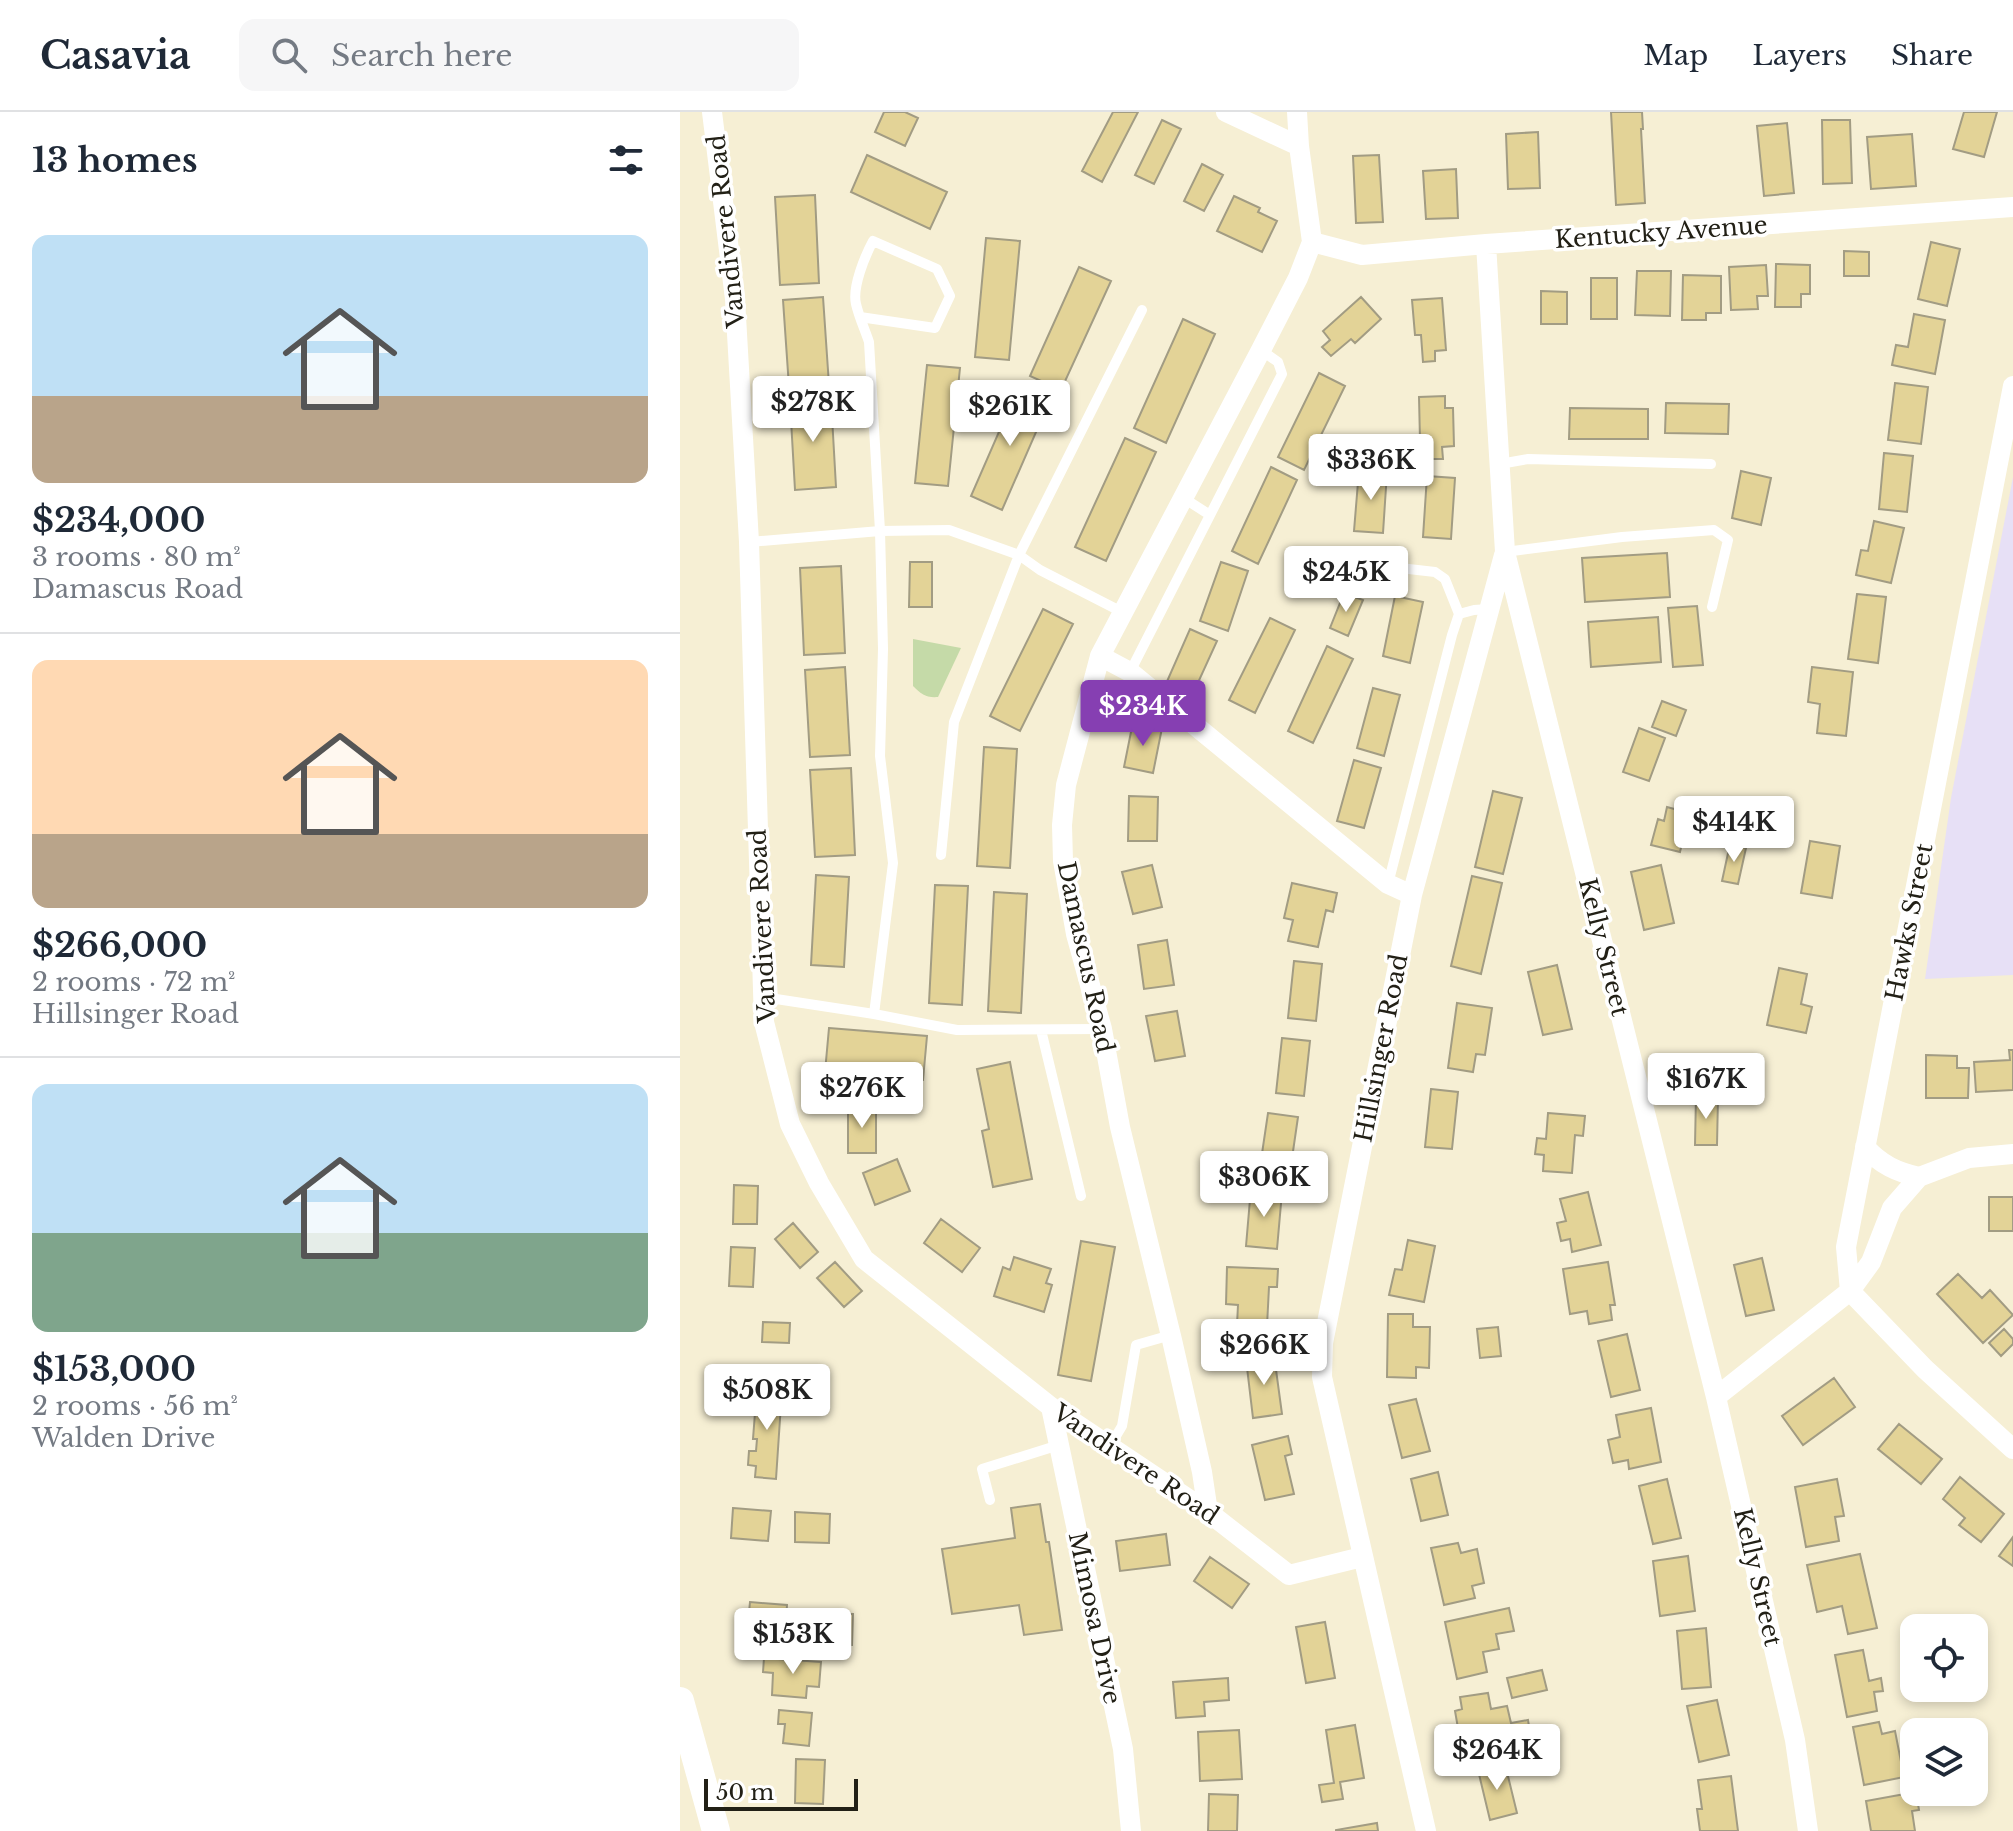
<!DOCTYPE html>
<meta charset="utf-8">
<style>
body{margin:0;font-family:"Libre Baskerville",serif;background:#f6f6f7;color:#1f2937;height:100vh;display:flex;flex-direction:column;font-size:30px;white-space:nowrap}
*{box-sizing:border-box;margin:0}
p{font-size:26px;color:#747a83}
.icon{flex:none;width:44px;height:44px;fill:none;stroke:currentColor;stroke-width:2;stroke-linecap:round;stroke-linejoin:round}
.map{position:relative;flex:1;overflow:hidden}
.drawer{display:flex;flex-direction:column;background:#fff;width:680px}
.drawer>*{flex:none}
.buttons{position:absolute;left:1220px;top:1502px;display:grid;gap:16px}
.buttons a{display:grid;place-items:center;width:88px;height:88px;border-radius:16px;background:#fff;box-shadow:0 4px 12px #0003;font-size:40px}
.scale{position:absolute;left:24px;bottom:20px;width:154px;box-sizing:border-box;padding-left:8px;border:4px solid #222016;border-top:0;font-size:22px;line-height:28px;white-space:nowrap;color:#222016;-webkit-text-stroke:6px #fff;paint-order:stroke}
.price{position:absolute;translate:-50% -68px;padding:0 18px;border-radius:8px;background:#fff;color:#222;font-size:26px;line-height:52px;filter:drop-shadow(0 2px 4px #0008)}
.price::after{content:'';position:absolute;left:50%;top:48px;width:24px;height:18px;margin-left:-12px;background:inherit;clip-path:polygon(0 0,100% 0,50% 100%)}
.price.on{background:#863fb2;color:#fff}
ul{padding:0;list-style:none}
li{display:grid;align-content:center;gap:16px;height:424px;padding:0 32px}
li+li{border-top:2px solid #e0e1e3}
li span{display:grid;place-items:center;height:248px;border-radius:16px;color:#555}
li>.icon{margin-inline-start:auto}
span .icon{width:144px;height:144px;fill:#fffc;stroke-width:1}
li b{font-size:34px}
h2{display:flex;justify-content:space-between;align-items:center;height:96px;padding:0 32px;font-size:34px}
header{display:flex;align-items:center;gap:48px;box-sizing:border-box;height:112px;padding:0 40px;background:#fff;border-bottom:2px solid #e0e1e3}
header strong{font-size:38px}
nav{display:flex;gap:44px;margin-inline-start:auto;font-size:28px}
.search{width:560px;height:72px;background:#f6f6f7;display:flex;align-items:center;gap:20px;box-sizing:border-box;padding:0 28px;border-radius:16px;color:#747a83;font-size:30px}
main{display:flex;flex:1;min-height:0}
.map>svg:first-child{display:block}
.education{fill:#e7e0f6}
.green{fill:#c5daa8}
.building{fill:#e3d397;stroke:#a29c83;stroke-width:2}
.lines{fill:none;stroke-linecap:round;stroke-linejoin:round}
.lane{stroke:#fff;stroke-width:10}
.street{stroke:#fff;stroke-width:20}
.secondary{stroke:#fff;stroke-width:28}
.labels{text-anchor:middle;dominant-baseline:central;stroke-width:7;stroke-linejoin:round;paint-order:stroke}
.street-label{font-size:24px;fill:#222016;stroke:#fff}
</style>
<header>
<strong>Casavia</strong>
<div class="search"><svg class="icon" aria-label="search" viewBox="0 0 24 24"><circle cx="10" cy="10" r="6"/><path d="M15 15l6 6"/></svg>Search here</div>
<nav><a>Map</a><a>Layers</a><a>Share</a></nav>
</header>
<main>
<section class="drawer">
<h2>13 homes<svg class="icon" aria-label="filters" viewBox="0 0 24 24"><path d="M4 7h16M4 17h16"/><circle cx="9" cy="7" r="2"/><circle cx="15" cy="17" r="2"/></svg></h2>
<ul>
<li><span style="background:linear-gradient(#bfe0f5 65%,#b9a48a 0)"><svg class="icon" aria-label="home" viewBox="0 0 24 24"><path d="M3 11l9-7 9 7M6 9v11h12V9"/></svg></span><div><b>$234,000</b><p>3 rooms · 80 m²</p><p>Damascus Road</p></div></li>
<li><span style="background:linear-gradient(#ffd9b3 70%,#b9a48a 0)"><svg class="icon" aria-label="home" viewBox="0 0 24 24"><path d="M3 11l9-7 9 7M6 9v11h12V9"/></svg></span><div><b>$266,000</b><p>2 rooms · 72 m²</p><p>Hillsinger Road</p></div></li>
<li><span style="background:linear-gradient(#bfe0f5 60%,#7fa58c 0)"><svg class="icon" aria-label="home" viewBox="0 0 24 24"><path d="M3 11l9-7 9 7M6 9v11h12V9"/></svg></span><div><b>$153,000</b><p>2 rooms · 56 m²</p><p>Walden Drive</p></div></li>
</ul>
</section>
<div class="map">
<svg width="1333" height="1719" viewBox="0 0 1333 1719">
<rect width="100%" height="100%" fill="#f6efd4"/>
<path class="education" d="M1333,365V863L1245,867L1271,686Z"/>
<path class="green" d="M233,527L281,536L258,585C246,586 241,582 233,574Z"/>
<path class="building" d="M204,0H225L238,6L225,34L195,20Z
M433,0H458L422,70L402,59Z
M931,0H962L963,17H961L965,91L936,93Z
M1284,0H1317L1304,45L1273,37Z
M482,8L501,17L474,72L455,63Z
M1142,8H1170L1172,71L1143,72Z
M1107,11L1114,81L1084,84L1077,14Z
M858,20L860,76L828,77L826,22Z
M1232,22L1236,74L1191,77L1187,25Z
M187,43L267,80L250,117L171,80Z
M699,43L703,110L676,111L673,44Z
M522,52L543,63L524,99L504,89Z
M776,57L778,106L746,107L743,59Z
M135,83L139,171L100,173L95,85Z
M554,84L580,96L578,100L597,109L582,140L537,119Z
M306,126L340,129L329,248L295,245Z
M1251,130L1280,137L1267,194L1238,187Z
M1164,139L1189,140V164H1164Z
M1096,152L1130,153V182H1121V195H1095Z
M1086,153L1088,184H1077L1078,197L1051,198L1049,155Z
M399,155L431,169L381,278L350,264Z
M957,159H991L990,204L955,203Z
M1003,163L1041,164V201H1026V208H1002Z
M911,166H937V207H911Z
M861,179L887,180V212H861Z
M143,185L149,273L109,275L103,188Z
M681,185L701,207L675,231L671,227L651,244L642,235L650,228L643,219Z
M762,186L766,238L755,239V249L743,250L741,223H735L732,188Z
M1234,202L1265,208L1255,262L1212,253L1216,233L1228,235Z
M503,207L535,222L486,331L454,316Z
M247,253L280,256L268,374L235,371Z
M639,261L665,274L624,358L598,345Z
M1215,271L1248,275L1241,332L1208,328Z
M339,274L370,288L322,398L291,384Z
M765,284V296H773L774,334L762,335L763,347H749V327L740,328L739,285Z
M151,287L156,375L115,378L110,290Z
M986,291L1049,292L1048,322L985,321Z
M890,296L968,297V327H889Z
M445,326L476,340L426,449L395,435Z
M1204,341L1233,344L1227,400L1199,397Z
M591,355L617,368L578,452L552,439Z
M679,358L707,360L703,421L674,419Z
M1061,359L1091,366L1081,413L1052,406Z
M747,364L775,366L771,427L743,425Z
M1194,409L1224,416L1211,471L1176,463L1181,438L1188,439Z
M987,441L990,485L905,490L902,446Z
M230,450H252V495H229Z
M541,450L568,459L548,519L520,509Z
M161,454L165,541L124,543L120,456Z
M664,481L683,488L668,524L650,516Z
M1177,482L1206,485L1198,551L1168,547Z
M715,484L743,490L730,551L703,544Z
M1017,494L1023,553L993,555L988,496Z
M363,497L393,512L340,619L310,604Z
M978,505L981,550L911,555L908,510Z
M590,506L615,518L575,601L549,588Z
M510,517L537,529L511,586L485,574Z
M647,534L673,547L633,631L608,619Z
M165,555L170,643L130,645L125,558Z
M1132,555L1173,560L1166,624L1137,621L1140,592L1128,590Z
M693,576L720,583L704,644L677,636Z
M982,589L1006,598L996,624L972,615Z
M453,610L482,616L473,661L444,655Z
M959,616L985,626L969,669L943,660Z
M304,635L337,637L330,756L297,754Z
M674,648L701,656L684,716L657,709Z
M171,656L175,743L135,745L130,658Z
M813,679L842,686L823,762L795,755Z
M449,684L478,685L477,729H448Z
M987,695L1009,701L1000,740L971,733L978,707L984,709Z
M1130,729L1160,734L1152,786L1121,781Z
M1050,732L1066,736L1058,772L1042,769Z
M472,753L482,795L453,802L442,760Z
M981,753L994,811L964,818L951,760Z
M136,763L169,765L164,855L131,853Z
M792,764L822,771L801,862L771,854Z
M612,771L657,781L653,800L646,798L638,835L608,829L613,808L604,806Z
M255,773L288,774L282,893L249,891Z
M314,780L347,782L341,901L308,899Z
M487,828L494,873L464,877L458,833Z
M614,849L642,852L636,909L608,906Z
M877,853L892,917L863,923L848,860Z
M1099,856L1127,862L1121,892L1132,895L1126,921L1087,913Z
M777,891L812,896L805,943L796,942L793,960L768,956Z
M497,899L505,944L475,949L466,904Z
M149,916L247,924L243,968L145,960Z
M602,926L630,929L624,984L596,981Z
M1329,938H1333V978L1296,980L1294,950L1330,948Z
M1246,943L1277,944V956H1289L1288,986H1246Z
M330,950L352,1067L313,1075L302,1019L309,1017L297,957Z
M751,977L778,980L772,1037L745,1035Z
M1016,984L1038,985L1037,1033H1015Z
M168,995H196V1041H168Z
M588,1001L618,1005L610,1060L580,1055Z
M868,1001L905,1004L903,1024L895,1023L892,1061L863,1059L864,1043L855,1042L857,1026L866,1027Z
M217,1047L230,1079L195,1093L183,1061Z
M54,1073L78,1074L77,1112H53Z
M571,1076L602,1080L597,1137L566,1134Z
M908,1080L921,1133L892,1140L890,1127L881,1129L877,1111L886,1109L880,1087Z
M1309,1085H1333V1119H1309Z
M261,1107L300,1136L282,1160L244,1131Z
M113,1111L138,1140L120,1156L95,1127Z
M728,1128L755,1134L744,1190L709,1183L715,1157L722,1158Z
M401,1129L435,1135L411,1269L378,1263Z
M51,1135L75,1136L73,1175L49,1174Z
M334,1145L371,1157L366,1171L372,1173L364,1200L314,1184L323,1155L330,1158Z
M1082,1146L1094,1198L1066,1204L1054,1153Z
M155,1150L182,1179L164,1195L137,1166Z
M928,1150L935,1193H930L932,1208L909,1212L907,1199L890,1202L883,1157Z
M547,1155L598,1157L597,1175H589L587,1214L557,1213L558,1193L546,1192Z
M1278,1162L1302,1186L1310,1178L1333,1203L1303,1231L1257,1182Z
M708,1202H733V1215H750L749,1256L736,1255V1266L707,1265Z
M83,1210L110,1211L109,1231L82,1230Z
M818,1215L821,1244L800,1246L797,1217Z
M1324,1217L1333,1227V1232L1321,1244L1309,1231Z
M947,1222L960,1278L931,1285L918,1229Z
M594,1243L602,1302L573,1306L566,1247Z
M1154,1266L1175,1295L1123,1333L1102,1304Z
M77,1275L102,1277L96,1367L75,1365L76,1354L68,1353L69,1339H76L77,1327H73Z
M736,1287L750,1339L722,1346L709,1293Z
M971,1296L981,1350L949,1357L948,1348L933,1351L928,1328L940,1325L936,1303Z
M1219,1312L1262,1347L1241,1372L1198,1337Z
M608,1324L612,1342L605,1344L614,1382L585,1388L572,1333Z
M758,1360L768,1403L741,1409L731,1367Z
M1280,1365L1324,1402L1301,1430L1279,1413L1285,1406L1263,1387Z
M987,1367L1001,1426L973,1432L959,1374Z
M1157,1367L1164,1404L1155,1405L1159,1429L1126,1435L1115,1375Z
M360,1392L366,1430H369L382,1518L344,1523L339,1493L272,1502L262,1437L335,1426L331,1396Z
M53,1396L91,1399L88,1429L51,1426Z
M115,1400L150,1402L149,1431L115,1430Z
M486,1422L490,1453L440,1459L436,1429Z
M1333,1425V1454L1319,1444Z
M778,1431L781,1441L797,1437L804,1471L792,1474L795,1486L764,1493L751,1436Z
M1180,1442L1197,1516L1168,1522L1162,1494L1137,1500L1127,1453Z
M1008,1444L1015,1499L980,1504L973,1449Z
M530,1445L569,1472L552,1496L514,1469Z
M70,1490L107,1493L105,1524L67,1521Z
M829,1496L834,1519L816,1522L819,1537L803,1540L807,1560L777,1567L765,1510Z
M137,1501L173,1502L172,1533L136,1532Z
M645,1510L655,1566L626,1571L616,1515Z
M1026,1516L1031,1575L1002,1577L997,1519Z
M1183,1538L1189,1569L1201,1566L1203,1579L1194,1580L1197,1599L1167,1605L1155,1543Z
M84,1546L141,1550L139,1575L127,1574L126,1586L92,1583L93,1561L83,1560Z
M862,1558L867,1578L832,1586L827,1566Z
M548,1566L549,1588L524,1590L525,1604L496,1606L493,1570Z
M808,1581L811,1597L827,1594L831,1611L848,1608L851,1627L782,1639L775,1599L782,1597L780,1585Z
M1037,1588L1049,1643L1019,1650L1007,1594Z
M99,1598L132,1601L129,1634L103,1631L105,1612H98Z
M1199,1610L1202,1622L1215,1619L1224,1665L1184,1673L1173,1615Z
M675,1613L684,1666L660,1670L663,1687L642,1690L639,1673L654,1671L646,1618Z
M559,1618L562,1667L520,1669L518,1620Z
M116,1647L145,1648L143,1692L115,1691Z
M825,1652L837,1701L810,1708L798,1658Z
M1051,1664L1058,1719H1020L1017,1697H1022L1018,1668Z
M1236,1680L1239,1698L1232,1699L1235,1719H1191L1186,1689Z
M529,1682L558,1683L557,1719H528Z
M697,1711L698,1719H656V1718Z"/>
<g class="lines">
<path class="lane" d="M180,205L255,216L270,184L257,157L193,129C185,144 172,175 176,192C179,205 185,218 189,230L200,419L203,537L200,644L213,751L194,902
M820,352L848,347L1031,352
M505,387L530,403
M69,430L200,419L269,418L339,443L360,458L444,501
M825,440L942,425L1034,418L1048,428L1032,495
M676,451L755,460L765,467L779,502
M450,560L602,262L598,250L581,238
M261,743L274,610L339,443L462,198
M708,772L772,523L779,502L794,498L809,497
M83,885L194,902L277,918L422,917
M361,918L401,1084
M430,1334L442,1314L456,1233L491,1223
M310,1388L302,1357L379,1333"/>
<path class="street" d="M32,0L55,187L69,430L84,910L110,1012L139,1071L184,1147L371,1295L528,1400L609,1463L682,1445
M546,0L619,34
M632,130L682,143L806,132L1333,95
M806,132L825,440L1036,1285L1115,1628L1128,1719
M420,544L450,560L708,772L732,783
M1185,1035C1201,1053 1217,1060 1239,1065
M1333,1042L1289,1046L1239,1065L1212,1096L1191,1150L1170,1179L1245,1257L1333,1337
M1036,1285L1170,1179L1166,1135L1333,274
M371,1295L443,1637L451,1719
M528,1400L522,1360L492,1228L440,1015L422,917L396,822L383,749L382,713L386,673L420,544L581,238L618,166L632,130L619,34L617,0
M746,1719L642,1265L643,1231L732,783L824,443"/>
<path class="secondary" d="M0,1589L36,1719"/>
</g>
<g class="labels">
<g class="street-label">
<text transform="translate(46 119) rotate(-96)">Vandivere Road</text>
<text transform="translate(981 120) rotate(-4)">Kentucky Avenue</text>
<text transform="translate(1229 810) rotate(-79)">Hawks Street</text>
<text transform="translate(82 814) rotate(-93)">Vandivere Road</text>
<text transform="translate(924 835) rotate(76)">Kelly Street</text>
<text transform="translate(406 845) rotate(78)">Damascus Road</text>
<text transform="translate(701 936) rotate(-79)">Hillsinger Road</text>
<text transform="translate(456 1352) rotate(34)">Vandivere Road</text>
<text transform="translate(1078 1465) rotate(77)">Kelly Street</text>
<text transform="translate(415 1506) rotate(78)">Mimosa Drive</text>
</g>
</g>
</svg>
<div class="buttons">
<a><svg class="icon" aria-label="locate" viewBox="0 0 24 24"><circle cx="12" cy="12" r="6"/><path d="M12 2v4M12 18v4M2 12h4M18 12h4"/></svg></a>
<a><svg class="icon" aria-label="layers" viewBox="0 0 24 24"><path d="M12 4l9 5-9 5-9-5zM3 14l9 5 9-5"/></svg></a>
</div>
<div class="scale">50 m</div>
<b class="price" style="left:133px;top:332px">$278K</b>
<b class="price" style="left:330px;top:336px">$261K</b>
<b class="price" style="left:691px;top:390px">$336K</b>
<b class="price" style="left:666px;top:502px">$245K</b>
<b class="price on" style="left:463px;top:636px">$234K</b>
<b class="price" style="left:1054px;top:752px">$414K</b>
<b class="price" style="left:1026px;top:1009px">$167K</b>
<b class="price" style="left:182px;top:1018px">$276K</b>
<b class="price" style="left:584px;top:1107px">$306K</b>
<b class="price" style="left:584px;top:1275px">$266K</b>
<b class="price" style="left:87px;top:1320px">$508K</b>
<b class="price" style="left:113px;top:1564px">$153K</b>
<b class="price" style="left:817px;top:1680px">$264K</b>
</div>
</main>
